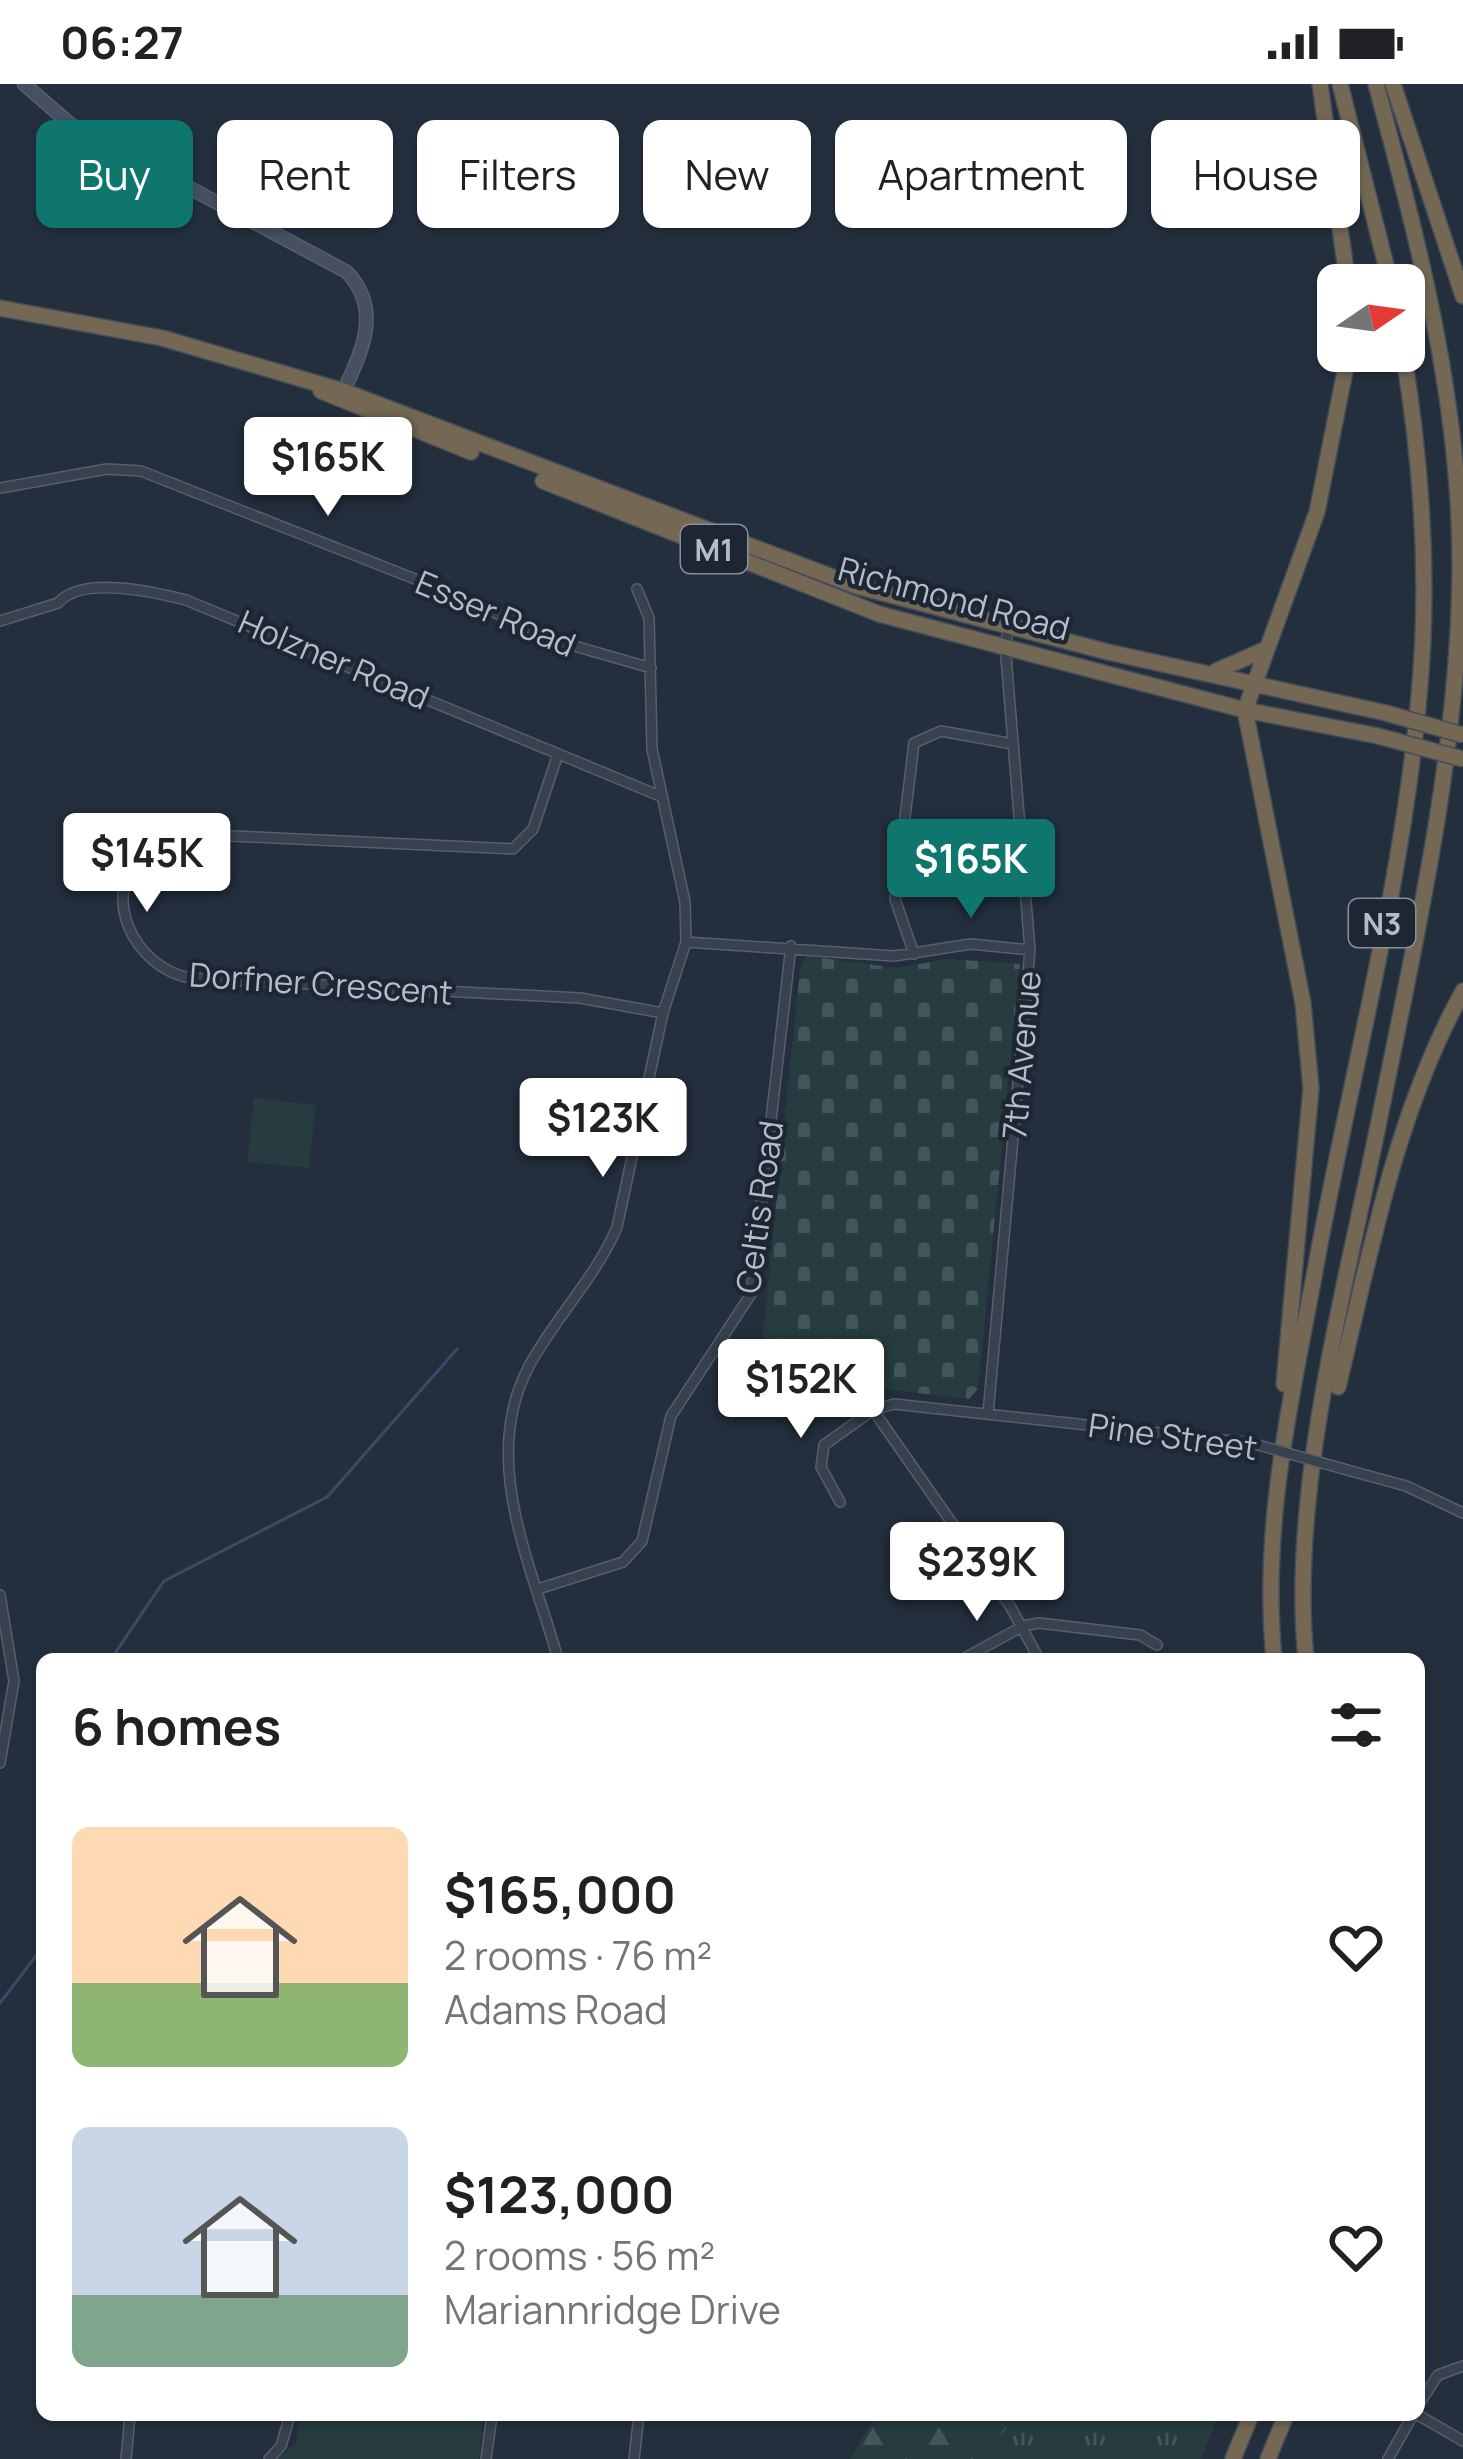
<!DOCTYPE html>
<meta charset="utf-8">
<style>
body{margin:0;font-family:Manrope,sans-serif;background:#f2f2f2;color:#202124;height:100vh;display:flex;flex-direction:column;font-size:45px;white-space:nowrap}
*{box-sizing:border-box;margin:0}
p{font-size:39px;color:#757577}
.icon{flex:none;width:66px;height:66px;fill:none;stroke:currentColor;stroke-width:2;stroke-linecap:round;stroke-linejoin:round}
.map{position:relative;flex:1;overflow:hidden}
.details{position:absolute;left:36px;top:1569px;width:1389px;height:768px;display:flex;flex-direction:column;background:#fff;border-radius:18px;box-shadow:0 3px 9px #0004}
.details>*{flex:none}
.banner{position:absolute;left:36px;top:36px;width:1392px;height:108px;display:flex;gap:24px}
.needle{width:78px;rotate:77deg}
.controls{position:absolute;left:1317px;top:180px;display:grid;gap:24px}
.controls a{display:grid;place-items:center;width:108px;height:108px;border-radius:18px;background:#fff;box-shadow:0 3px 9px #0004;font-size:60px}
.price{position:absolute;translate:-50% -102px;padding:0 27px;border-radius:12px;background:#fff;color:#222;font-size:39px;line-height:78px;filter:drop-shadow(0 3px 6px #0008)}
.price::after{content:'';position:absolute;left:50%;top:72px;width:36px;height:27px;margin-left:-18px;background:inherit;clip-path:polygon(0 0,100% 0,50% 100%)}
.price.current{background:#0f766e;color:#fff}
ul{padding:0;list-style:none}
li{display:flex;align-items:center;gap:36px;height:300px;padding:0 36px}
li span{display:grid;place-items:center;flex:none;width:336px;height:240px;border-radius:18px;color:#555}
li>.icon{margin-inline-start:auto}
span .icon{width:144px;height:144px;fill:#fffc;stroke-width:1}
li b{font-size:51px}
h2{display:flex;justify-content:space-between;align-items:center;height:144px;padding:0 36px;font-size:51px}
.tag{padding:0 42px;border-radius:18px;background:#fff;box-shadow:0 3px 9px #0004;font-size:42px;line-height:108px}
.tag.current{background:#0f766e;color:#fff}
.status{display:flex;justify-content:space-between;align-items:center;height:84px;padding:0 60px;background:#fff;direction:ltr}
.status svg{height:33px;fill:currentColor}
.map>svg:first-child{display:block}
.grass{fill:url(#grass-tufts)}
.forest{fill:url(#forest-firs)}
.cemetery{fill:url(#cemetery-stones)}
.park{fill:#263c3f}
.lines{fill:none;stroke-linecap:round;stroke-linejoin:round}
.stream{stroke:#394c67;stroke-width:3}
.street-casing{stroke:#565f6c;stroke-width:12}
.secondary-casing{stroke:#565f6c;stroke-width:15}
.highway-casing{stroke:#434c59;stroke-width:18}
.street{stroke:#38414e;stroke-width:9}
.secondary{stroke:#465061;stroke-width:12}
.highway{stroke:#746855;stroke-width:15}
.street-bridge-casing{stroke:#565f6c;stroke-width:12;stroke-linecap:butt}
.highway-bridge-casing{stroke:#434c59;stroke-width:18;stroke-linecap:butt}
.street-bridge{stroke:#38414e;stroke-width:9}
.highway-bridge{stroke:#746855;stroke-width:15}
.labels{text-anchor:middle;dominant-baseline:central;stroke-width:9;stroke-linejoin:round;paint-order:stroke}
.shield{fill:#1d2633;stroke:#878f9c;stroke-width:3}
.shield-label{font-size:30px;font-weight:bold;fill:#b4bcc9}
.street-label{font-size:33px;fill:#b4bcc9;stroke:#1d2633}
</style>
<div class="status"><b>06:27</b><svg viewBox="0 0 49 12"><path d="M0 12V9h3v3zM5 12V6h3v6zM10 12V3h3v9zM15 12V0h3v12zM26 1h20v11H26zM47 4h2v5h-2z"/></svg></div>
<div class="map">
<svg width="1463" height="2375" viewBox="0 0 1463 2375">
<defs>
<pattern id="grass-tufts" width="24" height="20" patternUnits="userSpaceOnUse" patternTransform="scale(3)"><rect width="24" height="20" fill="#263c3f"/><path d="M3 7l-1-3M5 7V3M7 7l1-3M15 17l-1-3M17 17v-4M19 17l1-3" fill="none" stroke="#435659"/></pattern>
<pattern id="forest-firs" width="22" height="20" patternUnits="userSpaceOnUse" patternTransform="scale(3)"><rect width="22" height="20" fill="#263c3f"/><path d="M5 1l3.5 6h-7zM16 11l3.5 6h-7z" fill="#435659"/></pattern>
<pattern id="cemetery-stones" width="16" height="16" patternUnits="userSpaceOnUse" patternTransform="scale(3)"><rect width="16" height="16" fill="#263c3f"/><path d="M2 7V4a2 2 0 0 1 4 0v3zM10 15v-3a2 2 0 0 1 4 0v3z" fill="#435659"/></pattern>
</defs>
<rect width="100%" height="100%" fill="#242f3e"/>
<path class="grass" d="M876,2331H1218L1201,2375H850Z"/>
<path class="forest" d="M876,2331H1018L980,2375H850Z"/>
<path class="cemetery" d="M807,872L897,884L948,875L1020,880L978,1305L969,1315L876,1304L866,1287L857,1288L850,1307L758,1298L800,885Z"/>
<path class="park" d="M254,1014L316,1021L309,1084L247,1078Z
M299,2331H483L479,2375H278L296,2359Z"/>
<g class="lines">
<path class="stream" d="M111,1575L164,1497L327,1413L457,1265
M0,1919L42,1864"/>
<g class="street-casing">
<path id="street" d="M0,404L107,385L141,387L453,510L564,559L651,584
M0,537L58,519C82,491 154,508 186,516L660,712
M558,670L533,745L513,765L210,751C189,753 164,753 147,767C96,808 134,884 190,894L580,914L663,929
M686,858L894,872L971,860L1030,866
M914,870L895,815L914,659L941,647L1013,660
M873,1326L1010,1522L1039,1575
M988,1330L1030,866L1005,560L1010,541
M1351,1387L1406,1402L1463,1429
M840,1418L821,1383L824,1361L873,1326L894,1320L1251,1359
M538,1505L623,1478L642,1457L671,1332L751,1210L791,862
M0,1511L14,1597L0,1679
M558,1575C532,1482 479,1376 529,1282C555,1234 596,1193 617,1143L663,929L686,858L685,818L652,665L649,534L637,505
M963,1575L1023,1542L1039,1539L1140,1551L1157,1561
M1419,2320L1438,2291L1463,2282
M1418,2331L1463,2357
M126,2375L130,2331
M269,2375L281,2362L290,2331
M486,2375L492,2331
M634,2375L639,2331
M1388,2375L1413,2331"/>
</g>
<g class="secondary-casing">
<path id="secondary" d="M24,0L70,40L347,188C385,229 359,272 340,315"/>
</g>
<g class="highway-casing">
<path id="highway" d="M1320,0L1348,201
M1340,0L1391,201
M1393,0L1463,212
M0,224L162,254L343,307L856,502L1108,568L1386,629
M321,307L471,368
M543,397L879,530L1245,626L1378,652
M1216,587L1264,566
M1284,1300L1311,1004L1303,919L1245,626L1317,428L1349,267
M1338,1303C1371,1167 1395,1031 1463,907
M1274,1575C1261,1441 1291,1317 1315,1187C1349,997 1402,805 1419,612C1430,497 1422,381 1403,267
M1306,1575C1289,1407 1346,1203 1379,1037C1415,857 1458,674 1460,490C1462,322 1419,161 1376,0
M1233,2375L1251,2331
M1268,2375L1286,2331"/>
</g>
<use href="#street" class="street"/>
<use href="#secondary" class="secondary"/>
<use href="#highway" class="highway"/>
<g class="street-bridge-casing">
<path id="street-bridge" d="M1251,1359L1351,1387"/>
</g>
<g class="highway-bridge-casing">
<path id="highway-bridge" d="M1386,629L1463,651
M1378,652L1463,675"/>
</g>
<use href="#street-bridge" class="street-bridge"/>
<use href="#highway-bridge" class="highway-bridge"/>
</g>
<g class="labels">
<g class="shield">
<rect x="681" y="441" width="66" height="48" rx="9"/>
<rect x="1349" y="815" width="66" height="48" rx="9"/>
</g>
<g class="shield-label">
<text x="714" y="465">M1</text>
<text x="1382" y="839">N3</text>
</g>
<g class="street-label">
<text transform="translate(954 514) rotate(15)">Richmond Road</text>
<text transform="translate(496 529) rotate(23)">Esser Road</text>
<text transform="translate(334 575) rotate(23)">Holzner Road</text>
<text transform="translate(321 899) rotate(4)">Dorfner Crescent</text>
<text transform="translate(1021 971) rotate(-85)">7th Avenue</text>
<text transform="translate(759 1123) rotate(-82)">Celtis Road</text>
<text transform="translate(1173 1352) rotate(8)">Pine Street</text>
</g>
</g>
</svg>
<div class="controls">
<a><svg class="needle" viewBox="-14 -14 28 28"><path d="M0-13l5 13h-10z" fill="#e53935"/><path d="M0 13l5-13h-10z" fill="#757577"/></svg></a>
</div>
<b class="price" style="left:328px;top:435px">$165K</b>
<b class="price" style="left:147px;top:831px">$145K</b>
<b class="price current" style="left:971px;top:837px">$165K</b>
<b class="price" style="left:603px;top:1096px">$123K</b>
<b class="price" style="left:801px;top:1357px">$152K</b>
<b class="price" style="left:977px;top:1540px">$239K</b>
<div class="banner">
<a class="tag current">Buy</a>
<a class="tag">Rent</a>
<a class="tag">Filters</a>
<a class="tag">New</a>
<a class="tag">Apartment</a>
<a class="tag">House</a>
</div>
<section class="details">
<h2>6 homes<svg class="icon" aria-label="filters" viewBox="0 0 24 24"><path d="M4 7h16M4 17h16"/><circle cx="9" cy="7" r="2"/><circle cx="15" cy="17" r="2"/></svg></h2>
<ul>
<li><span style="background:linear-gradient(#ffd9b3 65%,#8fb573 0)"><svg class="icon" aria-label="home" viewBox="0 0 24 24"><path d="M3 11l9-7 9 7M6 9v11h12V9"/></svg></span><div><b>$165,000</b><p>2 rooms · 76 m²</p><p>Adams Road</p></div><svg class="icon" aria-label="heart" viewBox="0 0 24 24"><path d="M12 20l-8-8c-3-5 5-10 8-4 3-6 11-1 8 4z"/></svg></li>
<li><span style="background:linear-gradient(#c9d6e8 70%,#7fa58c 0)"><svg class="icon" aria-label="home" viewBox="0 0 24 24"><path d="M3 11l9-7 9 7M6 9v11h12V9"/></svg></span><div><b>$123,000</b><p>2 rooms · 56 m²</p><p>Mariannridge Drive</p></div><svg class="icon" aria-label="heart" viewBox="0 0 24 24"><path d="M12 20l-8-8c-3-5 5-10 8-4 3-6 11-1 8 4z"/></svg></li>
</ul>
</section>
</div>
